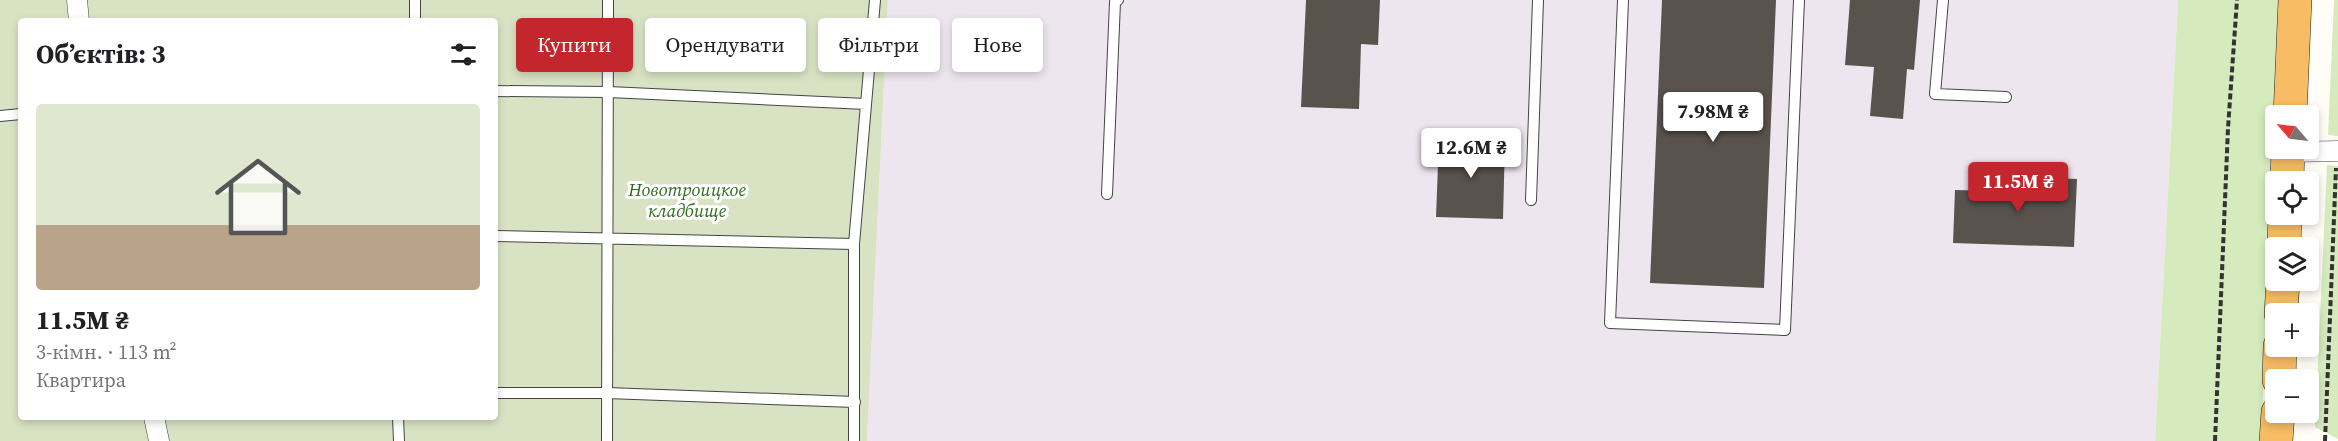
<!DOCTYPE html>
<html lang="uk">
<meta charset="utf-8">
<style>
body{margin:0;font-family:"Source Serif 4",serif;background:#f2f2f2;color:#202124;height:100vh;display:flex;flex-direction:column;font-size:22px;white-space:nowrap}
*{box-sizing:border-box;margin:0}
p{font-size:20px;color:#757577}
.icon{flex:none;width:33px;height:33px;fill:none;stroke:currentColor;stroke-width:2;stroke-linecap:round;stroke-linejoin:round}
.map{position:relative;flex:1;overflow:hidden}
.drawer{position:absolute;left:18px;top:18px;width:480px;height:402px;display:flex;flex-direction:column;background:#fff;border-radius:6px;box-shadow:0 3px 9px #0003}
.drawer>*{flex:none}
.banner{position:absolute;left:516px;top:18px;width:570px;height:54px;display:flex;gap:12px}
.needle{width:39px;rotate:298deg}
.controls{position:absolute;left:2265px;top:105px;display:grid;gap:12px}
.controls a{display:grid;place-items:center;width:54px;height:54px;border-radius:6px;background:#fff;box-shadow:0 3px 9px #0003;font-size:30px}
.price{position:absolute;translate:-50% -51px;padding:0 14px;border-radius:6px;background:#fff;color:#222;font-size:20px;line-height:39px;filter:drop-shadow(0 2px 3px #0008)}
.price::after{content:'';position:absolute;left:50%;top:36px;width:18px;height:14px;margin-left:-9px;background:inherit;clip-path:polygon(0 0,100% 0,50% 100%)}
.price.on{background:#c4262e;color:#fff}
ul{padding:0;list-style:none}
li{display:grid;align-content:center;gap:12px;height:318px;padding:0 18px}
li+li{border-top:2px solid #e0e0e0}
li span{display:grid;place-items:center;height:186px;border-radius:6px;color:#555}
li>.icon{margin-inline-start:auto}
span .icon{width:108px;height:108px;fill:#fffc;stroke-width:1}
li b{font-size:26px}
h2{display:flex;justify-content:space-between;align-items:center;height:72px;padding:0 18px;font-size:26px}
.chip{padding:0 21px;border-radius:6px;background:#fff;box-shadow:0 3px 9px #0003;font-size:21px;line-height:54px}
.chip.on{background:#c4262e;color:#fff}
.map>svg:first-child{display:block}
.industrial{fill:#eee6ef}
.green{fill:#d5ebbd}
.cemetery{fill:#d9e3c4;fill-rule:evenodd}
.building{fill:#5a524d}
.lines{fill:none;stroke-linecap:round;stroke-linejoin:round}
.service-casing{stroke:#444;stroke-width:12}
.minor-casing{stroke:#444;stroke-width:21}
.trunk-casing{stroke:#222;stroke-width:34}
.path{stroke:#333;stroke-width:4;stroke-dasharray:6 3;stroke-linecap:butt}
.service{stroke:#fff;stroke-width:10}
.minor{stroke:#fff;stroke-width:20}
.trunk{stroke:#f7bc64;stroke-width:33}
.labels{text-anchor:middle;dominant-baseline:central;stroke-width:6;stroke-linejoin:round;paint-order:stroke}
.park-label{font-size:18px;font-style:italic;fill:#2f6b1f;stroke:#fff}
</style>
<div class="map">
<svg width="2338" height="441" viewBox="0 0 2338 441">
<rect width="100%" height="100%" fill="#fffdf5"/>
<path class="industrial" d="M888,0H2178L2155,441H867Z"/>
<path class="green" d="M2178,0H2281L2261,441H2155Z
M2334,0H2338V136L2328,135Z
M2327,165L2338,166V439L2315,427Z"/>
<path class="cemetery" d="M0,0H888L867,441H0ZM21,21H495V417H21Z"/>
<path class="building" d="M1306,0H1380L1378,45L1361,44L1359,109L1301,107Z
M1662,0H1776L1764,288L1650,283Z
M1850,0H1920L1914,70L1907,69L1903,119L1870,116L1874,67L1845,65Z
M1439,139L1505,142L1503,219L1436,217Z
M1995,176L2077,179L2074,247L1953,243L1955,190L1994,191Z"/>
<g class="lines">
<g class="service-casing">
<path id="service" d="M415,0V21
M1623,0L1610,323L1785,330L1799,0
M1943,0L1935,94L2006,97
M495,91L609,92L866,104
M0,116L21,114
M1107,194L1115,2L1118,0
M1531,200L1538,0
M495,236L854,244
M495,393H607L855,402
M398,417L399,441
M607,441L608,0
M854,441V244L875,0"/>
</g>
<g class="minor-casing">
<path id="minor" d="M77,0L79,21
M2288,152L2338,151
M154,417L159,441"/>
</g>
<g class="trunk-casing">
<path id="trunk" d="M2290,116L2295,0
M2287,182L2288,148
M2284,248L2285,214
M2281,314L2283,280
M2279,380L2280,346
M2276,441L2278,412"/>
</g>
<path class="path" d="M2215,441L2228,128L2237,0
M2325,441L2336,168"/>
<use href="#service" class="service"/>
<use href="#minor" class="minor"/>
<use href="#trunk" class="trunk"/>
</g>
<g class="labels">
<g class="park-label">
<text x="687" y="189">Новотроицкое<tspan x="687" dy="21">кладбище</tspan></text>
</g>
</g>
</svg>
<div class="controls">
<a><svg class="needle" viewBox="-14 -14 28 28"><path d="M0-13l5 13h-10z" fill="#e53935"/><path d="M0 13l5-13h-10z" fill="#757577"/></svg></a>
<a><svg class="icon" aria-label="locate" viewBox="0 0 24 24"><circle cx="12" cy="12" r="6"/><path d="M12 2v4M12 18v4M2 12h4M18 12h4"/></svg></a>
<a><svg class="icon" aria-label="layers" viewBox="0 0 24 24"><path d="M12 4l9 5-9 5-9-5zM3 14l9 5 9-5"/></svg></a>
<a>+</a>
<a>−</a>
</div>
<b class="price" style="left:1713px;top:143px">7.98M ₴</b>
<b class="price" style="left:1471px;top:179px">12.6M ₴</b>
<b class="price on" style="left:2018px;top:213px">11.5M ₴</b>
<div class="banner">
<a class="chip on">Купити</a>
<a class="chip">Орендувати</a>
<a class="chip">Фільтри</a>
<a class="chip">Нове</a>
</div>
<section class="drawer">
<h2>Об’єктів: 3<svg class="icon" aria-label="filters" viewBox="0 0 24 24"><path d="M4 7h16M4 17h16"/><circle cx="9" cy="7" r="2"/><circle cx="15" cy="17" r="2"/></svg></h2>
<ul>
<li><span style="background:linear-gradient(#dfe7d0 65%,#b9a48a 0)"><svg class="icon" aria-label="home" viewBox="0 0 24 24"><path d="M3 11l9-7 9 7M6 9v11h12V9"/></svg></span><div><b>11.5M ₴</b><p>3-кімн. · 113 m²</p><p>Квартира</p></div></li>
</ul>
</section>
</div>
